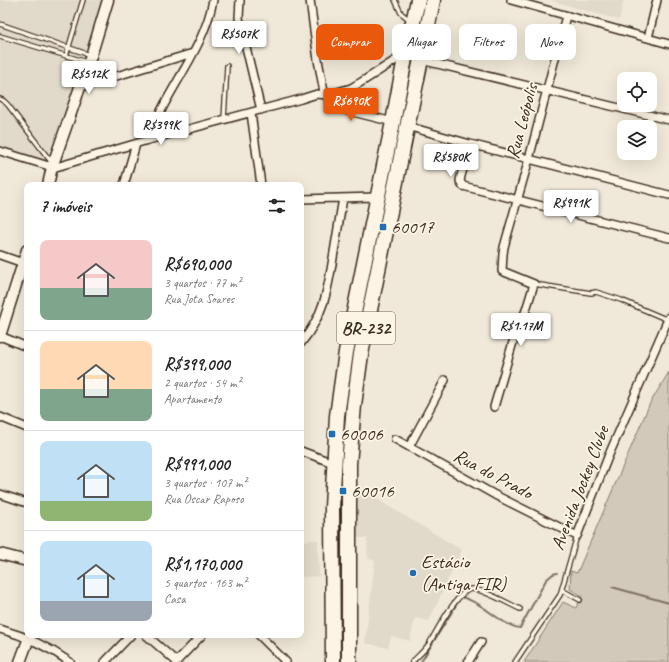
<!DOCTYPE html>
<html lang="pt">
<meta charset="utf-8">
<style>
body{margin:0;font-family:Caveat,sans-serif;background:#f2f2f2;color:#222;height:100vh;display:flex;flex-direction:column;font-size:15px;white-space:nowrap}
*{box-sizing:border-box;margin:0}
p{font-size:13px;color:#767676}
.icon{flex:none;width:22px;height:22px;fill:none;stroke:currentColor;stroke-width:2;stroke-linecap:round;stroke-linejoin:round}
.map{position:relative;flex:1;overflow:hidden}
.side{position:absolute;left:24px;top:182px;width:280px;height:456px;display:flex;flex-direction:column;background:#fff;border-radius:8px;box-shadow:0 4px 16px #0002}
.side>*{flex:none}
.top-card{position:absolute;left:316px;top:24px;width:293px;height:36px;display:flex;gap:8px}
.fabs{position:absolute;left:617px;top:72px;display:grid;gap:8px}
.fabs a{display:grid;place-items:center;width:40px;height:40px;border-radius:8px;background:#fff;box-shadow:0 4px 16px #0002;font-size:20px}
.price{position:absolute;translate:-50% -34px;padding:0 9px;border-radius:4px;background:#fff;color:#222;font-size:13px;line-height:26px;filter:drop-shadow(0 1px 2px #0008)}
.price::after{content:'';position:absolute;left:50%;top:24px;width:12px;height:9px;margin-left:-6px;background:inherit;clip-path:polygon(0 0,100% 0,50% 100%)}
.price.selected{background:#ea580c;color:#fff}
ul{padding:0;list-style:none}
li{display:flex;align-items:center;gap:12px;height:100px;padding:0 16px}
li+li{border-top:1px solid #e0e0e0}
li span{display:grid;place-items:center;flex:none;width:112px;height:80px;border-radius:8px;color:#555}
li>.icon{margin-inline-start:auto}
span .icon{width:48px;height:48px;fill:#fffc;stroke-width:1}
li b{font-size:17px}
h2{display:flex;justify-content:space-between;align-items:center;height:48px;padding:0 16px;font-size:17px}
.tag{padding:0 14px;border-radius:8px;background:#fff;box-shadow:0 4px 16px #0002;font-size:14px;line-height:36px}
.tag.selected{background:#ea580c;color:#fff}
.map>svg:first-child{display:block}
.built{fill:#e1d9c9}
.green{fill:#d2c9ba;stroke:#867a6c}
.lines{fill:none;stroke-linecap:round;stroke-linejoin:round}
.stream{stroke:#7e7163;stroke-width:2}
.lane-casing{stroke:#3b2a1e;stroke-width:6}
.street-casing{stroke:#3b2a1e;stroke-width:10}
.secondary-casing{stroke:#3b2a1e;stroke-width:13}
.highway-casing{stroke:#3b2a1e;stroke-width:17}
.lane{stroke:#fcf5e5;stroke-width:3.5}
.street{stroke:#fcf5e5;stroke-width:7}
.secondary{stroke:#fcf5e5;stroke-width:10}
.highway{stroke:#fcf5e5;stroke-width:14}
.poi-dot{fill:#1f6fb2;stroke:#fcf5e5;stroke-width:1.5}
.labels{text-anchor:middle;dominant-baseline:central;stroke-width:3.5;stroke-linejoin:round;paint-order:stroke}
.shield{fill:#fcf5e5;stroke:#75675a;stroke-width:1}
.shield-label{font-size:18px;font-weight:bold;fill:#3b2a1e}
.street-label{font-size:19px;fill:#3b2a1e;stroke:#fcf5e5}
.poi-label{font-size:19px;fill:#3b2a1e;stroke:#fcf5e5;text-anchor:start}
</style>
<div class="map">
<svg width="669" height="662" viewBox="0 0 669 662">
<rect width="100%" height="100%" fill="#f0e9d9"/>
<filter id="ink" filterUnits="userSpaceOnUse"><feTurbulence type="fractalNoise" baseFrequency=".025" numOctaves="2"/><feDisplacementMap in="SourceGraphic" scale="8" xChannelSelector="R" yChannelSelector="G"/><feConvolveMatrix kernelMatrix="1 2 1 2 8 2 1 2 1" color-interpolation-filters="sRGB"/></filter>
<g filter="url(#ink)">
<path class="built" d="M0,0H108L52,169L0,153Z
M549,0H624L619,20Z
M351,481L383,503L462,550L429,621L415,618L410,641L391,636L388,648L365,643L375,561L368,558L367,538H350Z
M318,540L319,576L301,577V541Z"/>
<path class="green" d="M669,372V662H524L563,602L576,608L582,596L570,589L571,571L577,573L650,403Z"/>
<g class="lines">
<path class="stream" d="M612,587L669,603
M421,662L461,597C484,602 499,625 520,628L546,580L553,574L557,573"/>
<g class="lane-casing">
<path id="lane" d="M395,0L401,13L411,21
M0,24L90,55
M0,36L87,62
M66,56L83,0
M0,99L4,101L8,105L52,163
M224,120L227,66
M534,284L591,293L596,292L621,300L668,320
M562,590L580,600
M412,662C418,656 424,651 429,644C436,632 458,589 472,589C483,589 509,604 520,609
M515,662L560,595L577,536"/>
</g>
<g class="street-casing">
<path id="street" d="M240,0L239,18L261,110
M310,0L318,60L324,92L332,104L341,109L393,122
M511,0L669,44
M648,38L657,0
M421,60L669,120
M80,87L193,53
M251,113L261,185
M407,126L470,144L669,195
M148,140C153,130 157,119 162,109C180,74 206,40 213,0
M470,144L461,176L460,181L463,186L669,238
M0,151L52,167H56L148,140L301,99L317,94L327,95L351,88L363,81L405,54
M124,185L136,144
M301,199L377,197
M0,255L26,264
M0,336L27,347
M301,343C325,314 328,288 334,252C337,234 340,216 343,198
M494,407L513,342L526,310L534,284L502,271L503,254L504,247L529,159L566,16
M0,417L27,428
M395,439L495,495L577,536L608,457L669,317
M409,447L445,380
M301,451L333,463
M0,494L27,503
M0,629C25,636 49,647 70,662
M146,635L177,662
M259,635L286,662
M105,662L131,635
M176,662L202,635
M468,662L481,642"/>
</g>
<g class="secondary-casing">
<path id="secondary" d="M48,185L52,167L91,56L108,0
M0,336L27,250
M0,554L27,561
M20,662L30,635"/>
</g>
<g class="highway-casing">
<path id="highway" d="M333,662L332,508L337,416L346,352L393,122L406,53L418,0
M349,662V464L354,405L361,354L433,0"/>
</g>
<use href="#lane" class="lane"/>
<use href="#street" class="street"/>
<use href="#secondary" class="secondary"/>
<use href="#highway" class="highway"/>
</g>
</g>
<g class="poi-dot">
<rect x="379" y="223" width="8" height="8" rx="2"/>
<rect x="328" y="430" width="8" height="8" rx="2"/>
<rect x="339" y="487" width="8" height="8" rx="2"/>
<circle cx="413" cy="573" r="4"/>
</g>
<g class="labels">
<rect class="shield" x="337" y="312" width="58" height="32" rx="3"/>
<g class="shield-label">
<text x="366" y="328">BR-232</text>
</g>
<g class="street-label">
<text transform="translate(522 121) rotate(-75)">Rua Leópolis</text>
<text transform="translate(493 474) rotate(28)">Rua do Prado</text>
<text transform="translate(580 488) rotate(-69)">Avenida Jockey Clube</text>
</g>
<g class="poi-label">
<text x="391" y="227">60017</text>
<text x="340" y="434">60006</text>
<text x="351" y="491">60016</text>
<text x="421" y="562">Estácio<tspan x="421" dy="22">(Antiga FIR)</tspan></text>
</g>
</g>
</svg>
<div class="fabs">
<a><svg class="icon" aria-label="locate" viewBox="0 0 24 24"><circle cx="12" cy="12" r="6"/><path d="M12 2v4M12 18v4M2 12h4M18 12h4"/></svg></a>
<a><svg class="icon" aria-label="layers" viewBox="0 0 24 24"><path d="M12 4l9 5-9 5-9-5zM3 14l9 5 9-5"/></svg></a>
</div>
<b class="price" style="left:239px;top:55px">R$507K</b>
<b class="price" style="left:89px;top:95px">R$512K</b>
<b class="price selected" style="left:351px;top:122px">R$690K</b>
<b class="price" style="left:161px;top:146px">R$399K</b>
<b class="price" style="left:451px;top:178px">R$580K</b>
<b class="price" style="left:571px;top:224px">R$991K</b>
<b class="price" style="left:521px;top:347px">R$1.17M</b>
<div class="top-card">
<a class="tag selected">Comprar</a>
<a class="tag">Alugar</a>
<a class="tag">Filtros</a>
<a class="tag">Novo</a>
</div>
<section class="side">
<h2>7 imóveis<svg class="icon" aria-label="filters" viewBox="0 0 24 24"><path d="M4 7h16M4 17h16"/><circle cx="9" cy="7" r="2"/><circle cx="15" cy="17" r="2"/></svg></h2>
<ul>
<li><span style="background:linear-gradient(#f6c9c9 60%,#7fa58c 0)"><svg class="icon" aria-label="home" viewBox="0 0 24 24"><path d="M3 11l9-7 9 7M6 9v11h12V9"/></svg></span><div><b>R$690,000</b><p>3 quartos · 77 m²</p><p>Rua Jota Soares</p></div></li>
<li><span style="background:linear-gradient(#ffd9b3 60%,#7fa58c 0)"><svg class="icon" aria-label="home" viewBox="0 0 24 24"><path d="M3 11l9-7 9 7M6 9v11h12V9"/></svg></span><div><b>R$399,000</b><p>2 quartos · 54 m²</p><p>Apartamento</p></div></li>
<li><span style="background:linear-gradient(#bfe0f5 75%,#8fb573 0)"><svg class="icon" aria-label="home" viewBox="0 0 24 24"><path d="M3 11l9-7 9 7M6 9v11h12V9"/></svg></span><div><b>R$991,000</b><p>3 quartos · 107 m²</p><p>Rua Oscar Raposo</p></div></li>
<li><span style="background:linear-gradient(#bfe0f5 75%,#9aa5b1 0)"><svg class="icon" aria-label="home" viewBox="0 0 24 24"><path d="M3 11l9-7 9 7M6 9v11h12V9"/></svg></span><div><b>R$1,170,000</b><p>5 quartos · 163 m²</p><p>Casa</p></div></li>
</ul>
</section>
</div>
